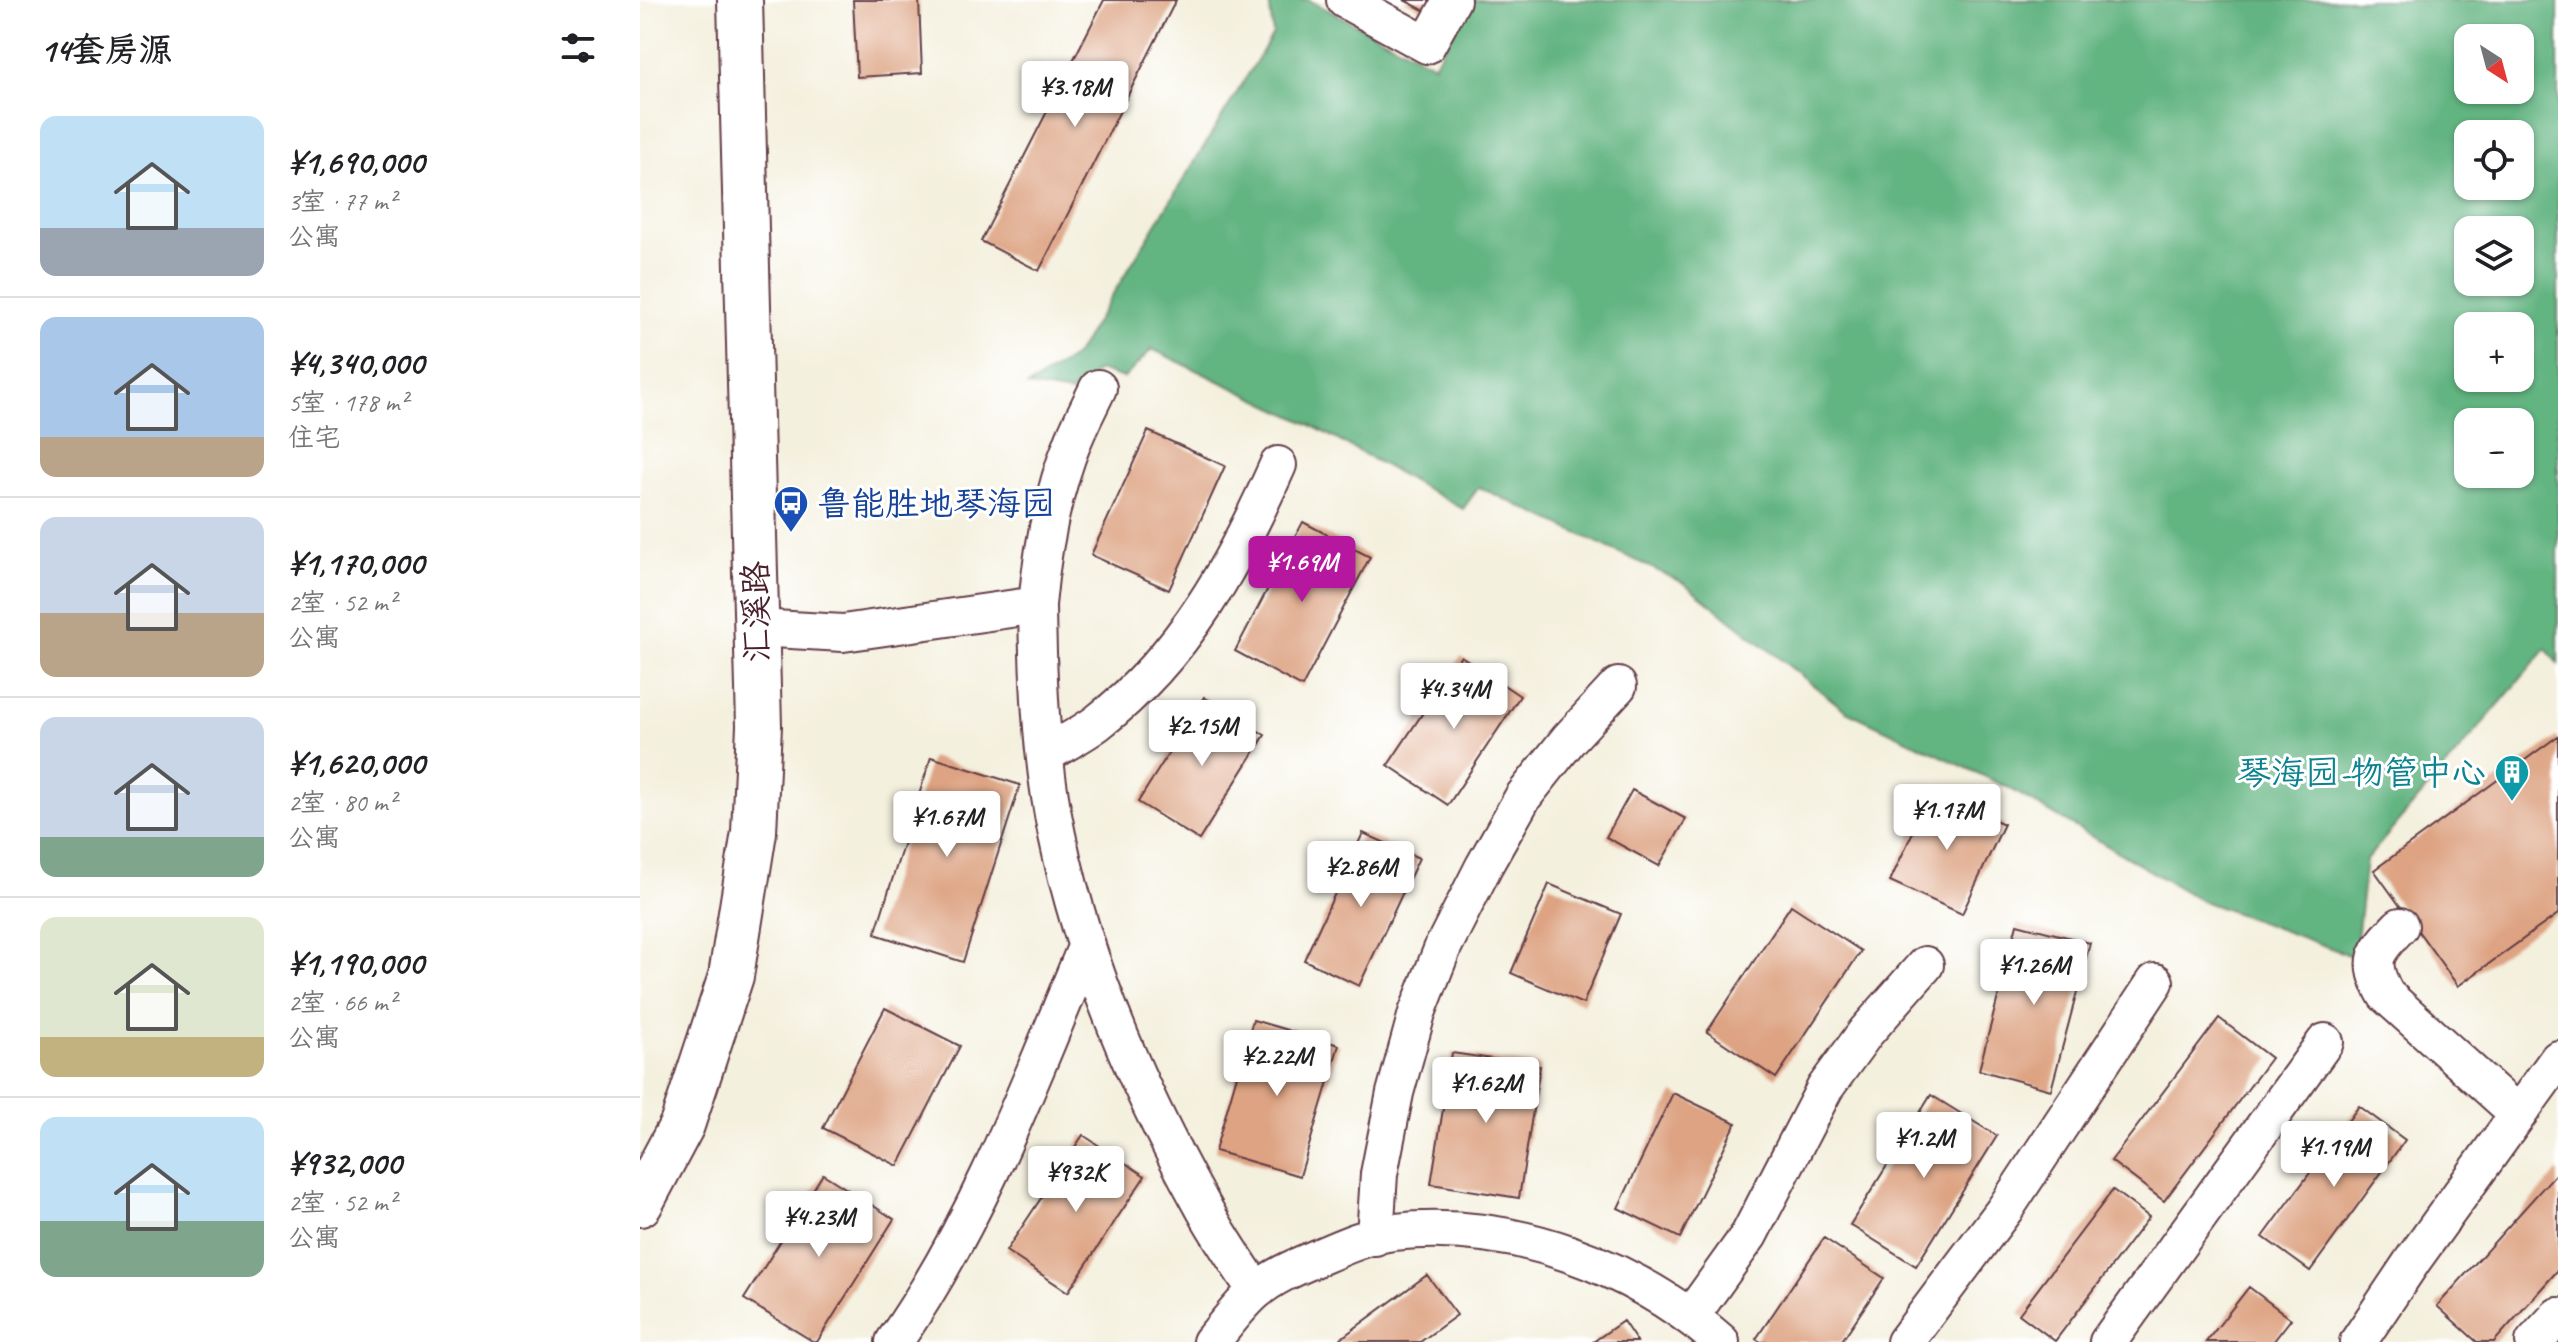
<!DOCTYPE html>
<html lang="zh">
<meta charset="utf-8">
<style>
body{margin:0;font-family:Caveat,"LXGW WenKai TC",sans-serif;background:#f2f2f2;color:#202124;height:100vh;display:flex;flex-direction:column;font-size:30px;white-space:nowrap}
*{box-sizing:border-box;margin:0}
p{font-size:26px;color:#757577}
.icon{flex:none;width:44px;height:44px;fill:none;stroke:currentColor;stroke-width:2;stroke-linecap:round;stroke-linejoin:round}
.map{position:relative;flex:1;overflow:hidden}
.side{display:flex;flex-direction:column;background:#fff;width:640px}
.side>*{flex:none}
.needle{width:52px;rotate:144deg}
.fabs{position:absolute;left:1814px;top:24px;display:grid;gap:16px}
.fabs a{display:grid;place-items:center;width:80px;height:80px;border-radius:16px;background:#fff;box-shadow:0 2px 6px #0004;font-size:40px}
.price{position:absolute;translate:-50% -68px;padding:0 18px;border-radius:8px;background:#fff;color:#222;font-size:26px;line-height:52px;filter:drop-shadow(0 2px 4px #0008)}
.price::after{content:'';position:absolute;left:50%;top:48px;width:24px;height:18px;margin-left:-12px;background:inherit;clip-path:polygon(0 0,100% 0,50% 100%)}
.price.current{background:#b5179e;color:#fff}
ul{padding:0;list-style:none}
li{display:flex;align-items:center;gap:24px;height:200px;padding:0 40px}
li+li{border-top:2px solid #e0e0e0}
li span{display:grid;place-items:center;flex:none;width:224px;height:160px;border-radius:16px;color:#555}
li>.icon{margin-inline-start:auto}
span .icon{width:96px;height:96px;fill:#fffc;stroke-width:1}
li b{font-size:34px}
h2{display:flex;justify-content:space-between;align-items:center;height:96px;padding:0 40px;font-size:34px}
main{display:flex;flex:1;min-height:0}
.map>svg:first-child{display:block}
.forest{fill:#62b481;stroke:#566a56;stroke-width:2;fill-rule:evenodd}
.building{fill:#dda382}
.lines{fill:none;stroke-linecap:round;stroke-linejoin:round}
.minor-casing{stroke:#643e46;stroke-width:40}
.tertiary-casing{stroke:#643e46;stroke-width:48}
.minor{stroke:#fff;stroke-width:36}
.tertiary{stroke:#fff;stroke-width:44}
.labels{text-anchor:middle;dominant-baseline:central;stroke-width:6;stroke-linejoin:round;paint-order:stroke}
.transit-label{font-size:34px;fill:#164399;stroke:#fff;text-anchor:start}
.street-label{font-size:34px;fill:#4a1f2b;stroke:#fff}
.culture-label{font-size:34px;fill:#0d838f;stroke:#fff;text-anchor:end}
</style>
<main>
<section class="side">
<h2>14套房源<svg class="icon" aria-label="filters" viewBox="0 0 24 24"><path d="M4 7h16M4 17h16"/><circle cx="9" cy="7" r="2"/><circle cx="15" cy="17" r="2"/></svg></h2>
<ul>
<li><span style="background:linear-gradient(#bfe0f5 70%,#9aa5b1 0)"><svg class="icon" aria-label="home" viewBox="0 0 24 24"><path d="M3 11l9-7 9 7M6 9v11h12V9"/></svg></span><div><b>¥1,690,000</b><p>3室 · 77 m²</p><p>公寓</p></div></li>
<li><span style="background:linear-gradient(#a9c7e8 75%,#b9a48a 0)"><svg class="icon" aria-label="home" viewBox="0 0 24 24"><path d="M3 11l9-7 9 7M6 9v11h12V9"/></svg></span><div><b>¥4,340,000</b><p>5室 · 178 m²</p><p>住宅</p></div></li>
<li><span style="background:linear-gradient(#c9d6e8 60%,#b9a48a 0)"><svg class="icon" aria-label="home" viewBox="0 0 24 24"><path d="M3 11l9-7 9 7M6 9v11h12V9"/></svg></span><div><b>¥1,170,000</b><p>2室 · 52 m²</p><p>公寓</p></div></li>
<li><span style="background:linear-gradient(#c9d6e8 75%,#7fa58c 0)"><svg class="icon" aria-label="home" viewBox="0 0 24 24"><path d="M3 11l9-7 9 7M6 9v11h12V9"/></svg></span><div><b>¥1,620,000</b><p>2室 · 80 m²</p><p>公寓</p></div></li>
<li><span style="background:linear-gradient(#dfe7d0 75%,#c2b280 0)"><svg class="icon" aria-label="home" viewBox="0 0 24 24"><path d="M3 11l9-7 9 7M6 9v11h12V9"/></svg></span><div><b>¥1,190,000</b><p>2室 · 66 m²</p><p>公寓</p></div></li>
<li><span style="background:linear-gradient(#bfe0f5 65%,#7fa58c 0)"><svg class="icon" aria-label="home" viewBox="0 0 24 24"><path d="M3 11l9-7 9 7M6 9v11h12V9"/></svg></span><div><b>¥932,000</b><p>2室 · 52 m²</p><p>公寓</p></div></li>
</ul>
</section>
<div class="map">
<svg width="1918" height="1342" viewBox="0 0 1918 1342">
<rect width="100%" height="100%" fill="#fff"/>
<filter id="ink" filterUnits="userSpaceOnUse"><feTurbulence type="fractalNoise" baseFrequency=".0125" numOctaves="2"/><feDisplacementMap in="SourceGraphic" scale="16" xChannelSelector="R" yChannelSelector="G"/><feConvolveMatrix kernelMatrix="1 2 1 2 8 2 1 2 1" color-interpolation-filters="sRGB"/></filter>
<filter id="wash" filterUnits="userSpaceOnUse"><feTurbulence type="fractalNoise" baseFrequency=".006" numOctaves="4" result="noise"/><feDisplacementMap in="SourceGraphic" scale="32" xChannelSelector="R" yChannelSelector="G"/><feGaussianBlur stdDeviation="1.8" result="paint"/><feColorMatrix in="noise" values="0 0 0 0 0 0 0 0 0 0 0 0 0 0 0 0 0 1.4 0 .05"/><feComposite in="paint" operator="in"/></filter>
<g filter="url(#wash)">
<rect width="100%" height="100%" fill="#f4f0de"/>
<path class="forest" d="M629,0H669L794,65L830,0H1918V664L1906,649L1726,860L1715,957L1560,900L1367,787L1206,711L1044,583L839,487L823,509L669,424L512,349L484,378L458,370L430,393L388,386L435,356L633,34ZM1828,38H1880V90H1828ZM1828,134H1880V186H1828ZM1828,230H1880V282H1828ZM1828,326H1880V378H1828ZM1828,422H1880V474H1828Z"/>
<g id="blocks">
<path class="building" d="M213,0H279L282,73L217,77Z
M464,0H536L399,271L341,241Z
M764,0H793L787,12Z
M508,431L585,466L529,590L451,555Z
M663,522L730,557L662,687L595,651Z
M821,656L880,696L808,805L748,765Z
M564,697L625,735L559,840L498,802Z
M1918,736V914L1818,986L1734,870Z
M291,757L380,785L323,962L235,934Z
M992,790L1046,819L1019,866L966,837Z
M1292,791L1364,824L1322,914L1250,881Z
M723,833L779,858L719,986L664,960Z
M909,884L981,914L943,1004L871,973Z
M1151,905L1221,951L1136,1078L1067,1032Z
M1377,924L1450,943L1411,1090L1339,1070Z
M245,1008L320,1046L258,1166L183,1128Z
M1579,1018L1631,1058L1524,1201L1471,1161Z
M613,1020L699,1045L660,1176L575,1151Z
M812,1053L900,1066L879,1198L791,1184Z
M1033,1093L1096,1123L1040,1238L978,1208Z
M1291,1095L1357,1136L1276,1266L1210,1225Z
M1719,1106L1765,1140L1670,1271L1623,1237Z
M443,1135L505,1176L428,1292L366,1251Z
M1918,1171V1270L1854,1342H1837L1797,1306Z
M183,1174L254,1219L177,1342H174L104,1299Z
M1473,1190L1509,1217L1415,1341L1379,1314Z
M1184,1238L1244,1278L1201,1342H1121L1116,1339Z
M787,1275L817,1315L780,1342H696Z
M1609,1287L1651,1319L1633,1342H1566Z
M983,1321L997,1342H953Z"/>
</g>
</g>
<g filter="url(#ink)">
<use href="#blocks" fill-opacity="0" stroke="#643e46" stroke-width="2"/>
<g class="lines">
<g class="minor-casing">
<path id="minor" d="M705,0L787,45L812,0
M397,605C402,549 413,491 434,439C441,422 450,405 458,388
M116,628L203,633L397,605C398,681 401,760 417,835C444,964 497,1088 561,1203C577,1233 597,1262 616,1291
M405,755C422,744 441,735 457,723C545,655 594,564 638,465
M1760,926C1735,952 1727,960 1746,995L1877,1113
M735,1237L739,1174L755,1093L777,1013L803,947L844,866L883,797L929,739L978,686
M1051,1316L1109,1235L1185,1088L1226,1032L1285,965
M254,1342C338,1222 391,1080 447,945
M571,1342C585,1326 599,1306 615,1292C633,1276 658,1266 679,1257C702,1247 729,1235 754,1232C872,1219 994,1266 1081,1342
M1265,1342L1365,1209L1515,982
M1468,1342L1685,1042
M1718,1342L1773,1260L1918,1059
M1894,1342L1918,1316"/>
</g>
<g class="tertiary-casing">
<path id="tertiary" d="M0,1204L42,1125L91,976L114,832L119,726L100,0"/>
</g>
<use href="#minor" class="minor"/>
<use href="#tertiary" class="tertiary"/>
</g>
</g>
<defs>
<g id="bus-pin" transform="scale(1.8)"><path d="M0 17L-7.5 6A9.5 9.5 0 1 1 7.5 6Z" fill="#1a4fb4" stroke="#fff"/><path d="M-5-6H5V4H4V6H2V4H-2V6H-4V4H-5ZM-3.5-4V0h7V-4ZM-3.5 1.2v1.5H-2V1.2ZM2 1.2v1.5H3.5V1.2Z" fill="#fff"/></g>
<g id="building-pin" transform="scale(1.8)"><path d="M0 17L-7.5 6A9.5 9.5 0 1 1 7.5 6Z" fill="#0f9aa8" stroke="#fff"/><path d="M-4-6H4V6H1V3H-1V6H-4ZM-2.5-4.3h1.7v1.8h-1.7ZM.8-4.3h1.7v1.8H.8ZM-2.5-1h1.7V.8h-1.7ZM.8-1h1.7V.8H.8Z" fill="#fff"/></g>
</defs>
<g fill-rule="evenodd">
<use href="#bus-pin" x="151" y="503"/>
<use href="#building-pin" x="1872" y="772"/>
</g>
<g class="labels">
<g class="transit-label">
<text x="177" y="503">鲁能胜地琴海园</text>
</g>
<g class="street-label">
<text transform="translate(116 612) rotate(-91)">汇溪路</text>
</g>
<g class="culture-label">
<text x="1846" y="772">琴海园-物管中心</text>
</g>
</g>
</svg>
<div class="fabs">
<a><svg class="needle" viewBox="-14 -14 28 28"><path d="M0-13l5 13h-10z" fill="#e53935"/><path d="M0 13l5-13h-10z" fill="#757577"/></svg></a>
<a><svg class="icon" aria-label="locate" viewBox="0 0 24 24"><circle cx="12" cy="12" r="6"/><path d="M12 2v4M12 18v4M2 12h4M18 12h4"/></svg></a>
<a><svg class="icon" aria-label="layers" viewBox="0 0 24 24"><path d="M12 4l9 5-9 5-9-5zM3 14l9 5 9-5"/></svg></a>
<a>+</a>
<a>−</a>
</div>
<b class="price" style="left:435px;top:129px">¥3.18M</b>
<b class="price current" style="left:662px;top:604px">¥1.69M</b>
<b class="price" style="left:814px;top:731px">¥4.34M</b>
<b class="price" style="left:562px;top:768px">¥2.15M</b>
<b class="price" style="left:1307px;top:852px">¥1.17M</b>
<b class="price" style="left:307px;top:859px">¥1.67M</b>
<b class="price" style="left:721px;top:909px">¥2.86M</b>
<b class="price" style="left:1394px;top:1007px">¥1.26M</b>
<b class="price" style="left:637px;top:1098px">¥2.22M</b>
<b class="price" style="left:846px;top:1125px">¥1.62M</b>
<b class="price" style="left:1284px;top:1180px">¥1.2M</b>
<b class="price" style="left:1694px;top:1189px">¥1.19M</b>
<b class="price" style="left:436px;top:1214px">¥932K</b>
<b class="price" style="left:179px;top:1259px">¥4.23M</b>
</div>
</main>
